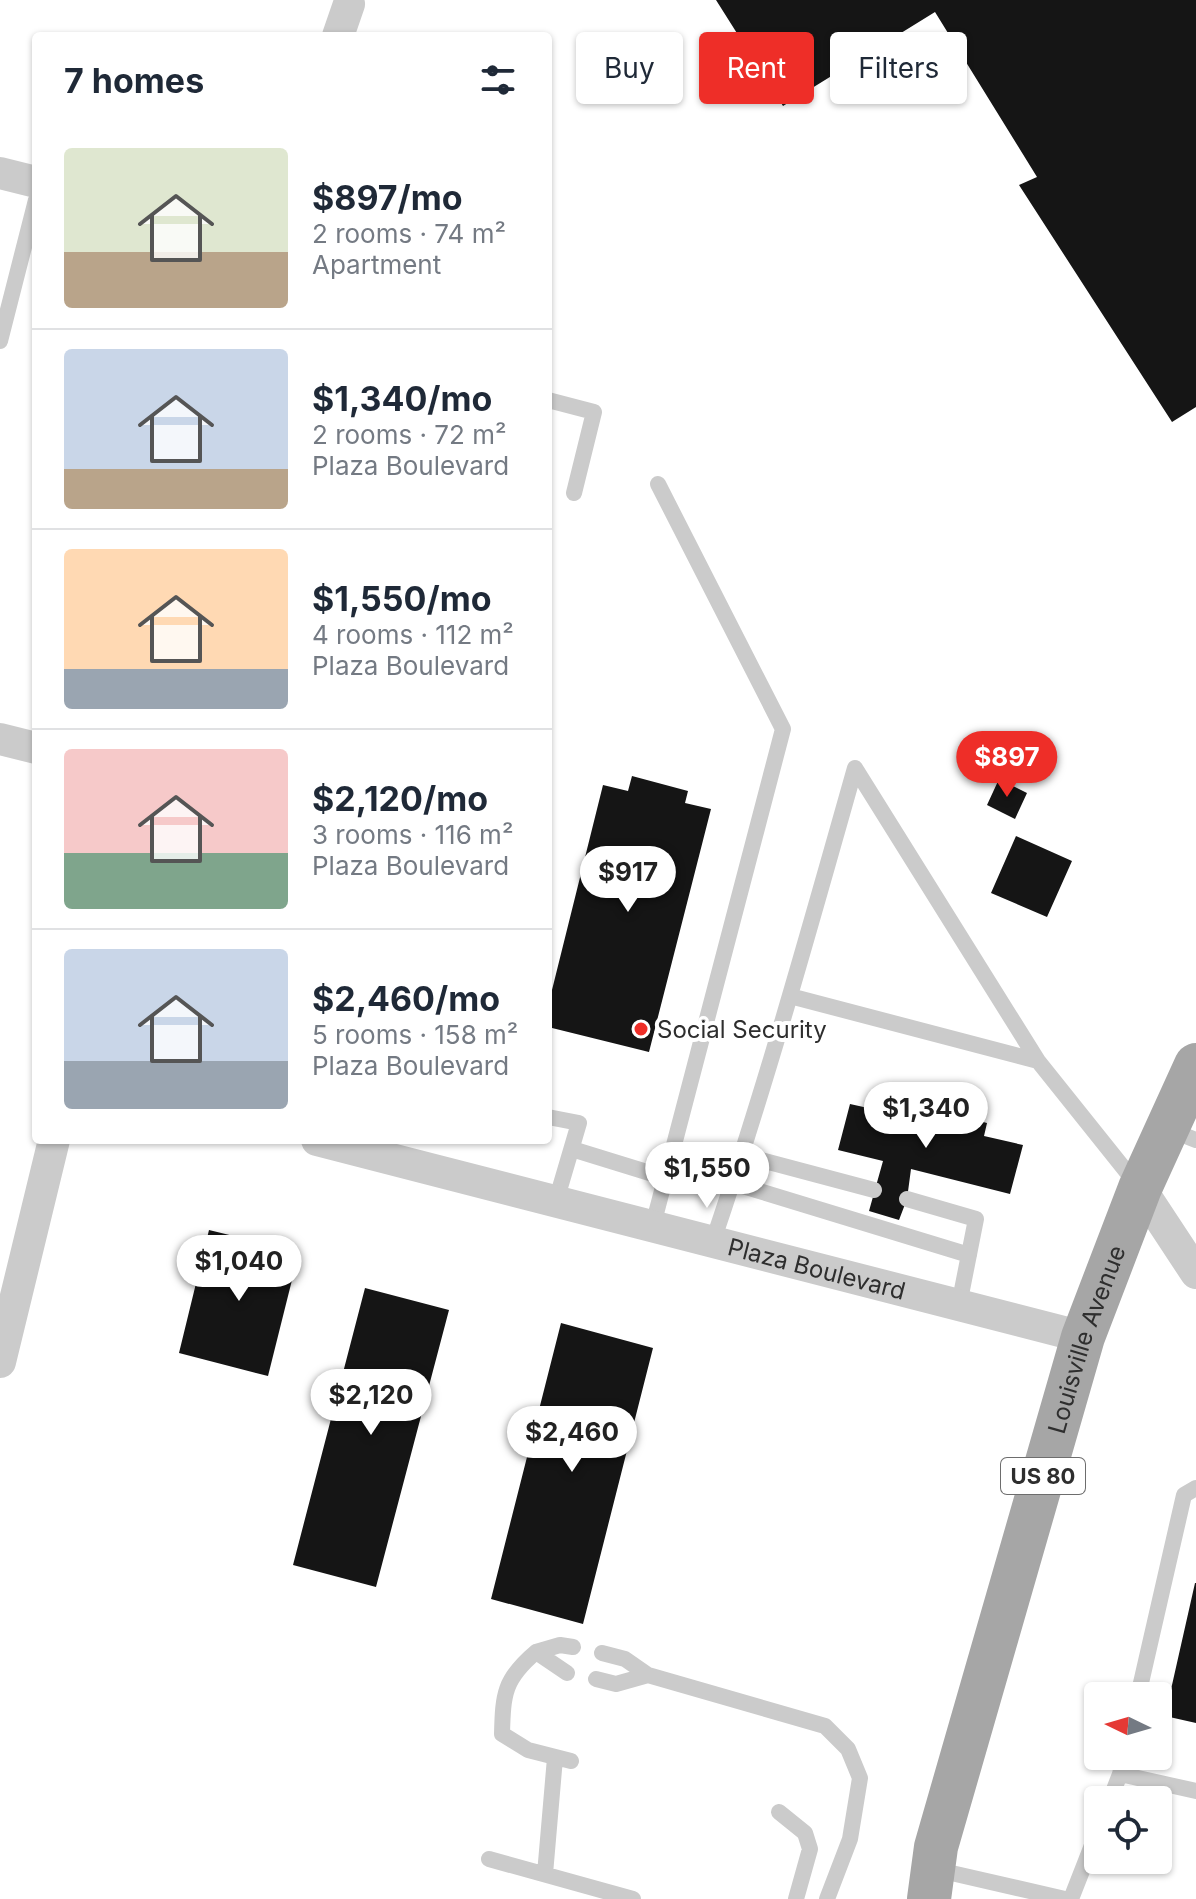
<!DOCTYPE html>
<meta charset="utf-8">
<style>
body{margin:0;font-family:Inter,sans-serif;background:#f2f2f3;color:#1f2937;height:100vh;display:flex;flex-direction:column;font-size:30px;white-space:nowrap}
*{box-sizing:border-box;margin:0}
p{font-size:26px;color:#747a83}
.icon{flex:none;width:44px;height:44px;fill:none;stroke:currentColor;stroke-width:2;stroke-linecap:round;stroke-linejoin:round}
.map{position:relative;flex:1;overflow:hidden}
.drawer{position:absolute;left:32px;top:32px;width:520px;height:1112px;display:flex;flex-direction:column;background:#fff;border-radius:8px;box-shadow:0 2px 6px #0004}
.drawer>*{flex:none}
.top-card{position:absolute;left:576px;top:32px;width:500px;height:72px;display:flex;gap:16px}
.needle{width:52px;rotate:275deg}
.tools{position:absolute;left:1084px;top:1682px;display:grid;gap:16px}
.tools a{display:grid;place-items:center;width:88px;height:88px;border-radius:8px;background:#fff;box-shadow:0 2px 6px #0004;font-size:40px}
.price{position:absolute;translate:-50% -68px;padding:0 18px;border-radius:28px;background:#fff;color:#222;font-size:26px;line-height:52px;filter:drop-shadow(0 2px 4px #0008)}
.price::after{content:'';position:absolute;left:50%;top:48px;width:24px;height:18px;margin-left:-12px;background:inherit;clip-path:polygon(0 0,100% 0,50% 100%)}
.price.current{background:#ee2e28;color:#fff}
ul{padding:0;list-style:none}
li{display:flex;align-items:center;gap:24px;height:200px;padding:0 32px}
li+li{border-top:2px solid #e0e1e3}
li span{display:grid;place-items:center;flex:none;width:224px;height:160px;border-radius:8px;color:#555}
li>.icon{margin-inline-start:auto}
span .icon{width:96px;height:96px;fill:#fffc;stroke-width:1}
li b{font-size:34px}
h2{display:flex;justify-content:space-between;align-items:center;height:96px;padding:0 32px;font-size:34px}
.tag{padding:0 28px;border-radius:8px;background:#fff;box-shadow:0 2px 6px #0004;font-size:28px;line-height:72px}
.tag.current{background:#ee2e28;color:#fff}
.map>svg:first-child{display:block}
.building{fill:#151515}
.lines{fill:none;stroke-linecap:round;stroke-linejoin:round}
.lane{stroke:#cbcbcb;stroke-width:16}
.street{stroke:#cbcbcb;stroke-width:32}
.primary{stroke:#a6a6a6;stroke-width:44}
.poi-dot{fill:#ee2e28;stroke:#fff;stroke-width:3}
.labels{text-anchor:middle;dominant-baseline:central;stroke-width:8;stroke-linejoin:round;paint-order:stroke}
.shield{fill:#fff;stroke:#6d6d6d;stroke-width:2}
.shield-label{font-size:22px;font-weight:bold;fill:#2e2e2e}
.poi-label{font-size:24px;fill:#2e2e2e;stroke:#fff;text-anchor:start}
.street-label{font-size:24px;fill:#2e2e2e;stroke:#fff}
</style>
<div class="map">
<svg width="1196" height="1899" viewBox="0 0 1196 1899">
<rect width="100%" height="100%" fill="#fff"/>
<path class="building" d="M716,0H1196V407L1172,422L1019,185L1037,177L935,12L783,106Z
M986,750L1004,757L996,780L977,773Z
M632,776L688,791L685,803L711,809L649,1052L548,1027V1006L603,785L628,791Z
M999,779L1027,793L1015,819L987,805Z
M1016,836L1072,861L1047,917L991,893Z
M881,1095L987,1123L984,1136L1023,1145L1010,1194L911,1169L907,1199L899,1220L869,1211L883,1161L838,1150L850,1104L877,1110Z
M209,1230L299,1252L268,1376L179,1353Z
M365,1288L449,1310L376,1587L293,1565Z
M561,1323L653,1348L583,1624L491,1599Z
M1195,1583H1196V1723L1165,1716Z"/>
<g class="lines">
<path class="lane" d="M0,341L36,200
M548,400L594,412L574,493
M790,996L1038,1061
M548,1117L579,1123L556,1201
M1168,1129L1196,1140
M572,1149L666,1178
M742,1155L874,1190
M733,1183L969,1255
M907,1199L976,1219L959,1305
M653,1225L783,729L658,484
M713,1241C766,1085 810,927 855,768L1038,1061L1138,1186
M536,1652L560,1645L573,1647
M602,1653L625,1659L648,1675
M567,1673L536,1652C504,1679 503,1694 502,1734L528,1750L571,1761
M596,1679L616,1684L648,1675L825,1726L848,1749L860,1778L850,1839L827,1899
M1138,1696L1184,1495L1196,1488
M1120,1774L1196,1791
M1110,1800L1120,1774L1124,1756
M779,1812L805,1833L810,1849L796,1899
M489,1859L633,1899
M934,1869L1065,1899
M545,1874L555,1758
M1071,1899L1098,1830"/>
<g class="street">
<path d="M338,36L349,4"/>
<path d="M0,173L36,182"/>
<path d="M0,739L36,748"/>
<path id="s1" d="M317,1140L1083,1337"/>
<path d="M1140,1188L1196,1273"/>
<path d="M0,1362L54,1140"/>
</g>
<path class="primary" id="s2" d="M929,1899L936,1847L1083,1337L1140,1188L1196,1065"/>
</g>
<circle class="poi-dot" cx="641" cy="1029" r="8"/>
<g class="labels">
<rect class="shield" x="1001" y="1458" width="84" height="36" rx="6"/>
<g class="shield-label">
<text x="1043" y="1476">US 80</text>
</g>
<g class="poi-label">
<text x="657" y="1029">Social Security</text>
</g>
<g class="street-label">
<text stroke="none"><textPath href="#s1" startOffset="516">Plaza Boulevard</textPath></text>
<text stroke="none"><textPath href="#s2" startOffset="582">Louisville Avenue</textPath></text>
</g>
</g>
</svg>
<div class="tools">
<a><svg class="needle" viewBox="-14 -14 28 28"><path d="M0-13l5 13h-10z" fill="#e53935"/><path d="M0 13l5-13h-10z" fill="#747a83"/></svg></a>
<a><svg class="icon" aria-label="locate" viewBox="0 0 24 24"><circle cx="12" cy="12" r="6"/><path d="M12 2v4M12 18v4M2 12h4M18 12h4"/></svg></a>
</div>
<b class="price current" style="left:1007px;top:799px">$897</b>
<b class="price" style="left:628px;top:914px">$917</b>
<b class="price" style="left:926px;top:1150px">$1,340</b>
<b class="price" style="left:707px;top:1210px">$1,550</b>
<b class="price" style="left:239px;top:1303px">$1,040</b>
<b class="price" style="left:371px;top:1437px">$2,120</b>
<b class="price" style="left:572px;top:1474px">$2,460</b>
<div class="top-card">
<a class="tag">Buy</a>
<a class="tag current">Rent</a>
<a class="tag">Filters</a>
</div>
<section class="drawer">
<h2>7 homes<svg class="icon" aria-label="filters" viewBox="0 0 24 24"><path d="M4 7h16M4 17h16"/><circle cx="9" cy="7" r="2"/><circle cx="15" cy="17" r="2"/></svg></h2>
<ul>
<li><span style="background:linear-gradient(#dfe7d0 65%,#b9a48a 0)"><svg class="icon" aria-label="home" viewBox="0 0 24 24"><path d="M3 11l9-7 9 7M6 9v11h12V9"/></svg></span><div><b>$897/mo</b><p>2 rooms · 74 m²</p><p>Apartment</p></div></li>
<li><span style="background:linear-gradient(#c9d6e8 75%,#b9a48a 0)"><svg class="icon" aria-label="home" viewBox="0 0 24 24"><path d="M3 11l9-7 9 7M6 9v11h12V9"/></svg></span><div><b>$1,340/mo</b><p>2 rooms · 72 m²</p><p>Plaza Boulevard</p></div></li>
<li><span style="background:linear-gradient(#ffd9b3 75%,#9aa5b1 0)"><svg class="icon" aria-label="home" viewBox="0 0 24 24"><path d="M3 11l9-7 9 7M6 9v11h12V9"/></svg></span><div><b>$1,550/mo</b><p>4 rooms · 112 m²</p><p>Plaza Boulevard</p></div></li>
<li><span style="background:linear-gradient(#f6c9c9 65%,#7fa58c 0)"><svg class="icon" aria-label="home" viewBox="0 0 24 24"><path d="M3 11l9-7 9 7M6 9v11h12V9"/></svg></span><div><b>$2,120/mo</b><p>3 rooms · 116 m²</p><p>Plaza Boulevard</p></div></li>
<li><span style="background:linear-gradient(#c9d6e8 70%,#9aa5b1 0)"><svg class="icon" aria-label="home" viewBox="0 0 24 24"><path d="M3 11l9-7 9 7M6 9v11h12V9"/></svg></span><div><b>$2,460/mo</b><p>5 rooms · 158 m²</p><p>Plaza Boulevard</p></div></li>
</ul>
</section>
</div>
